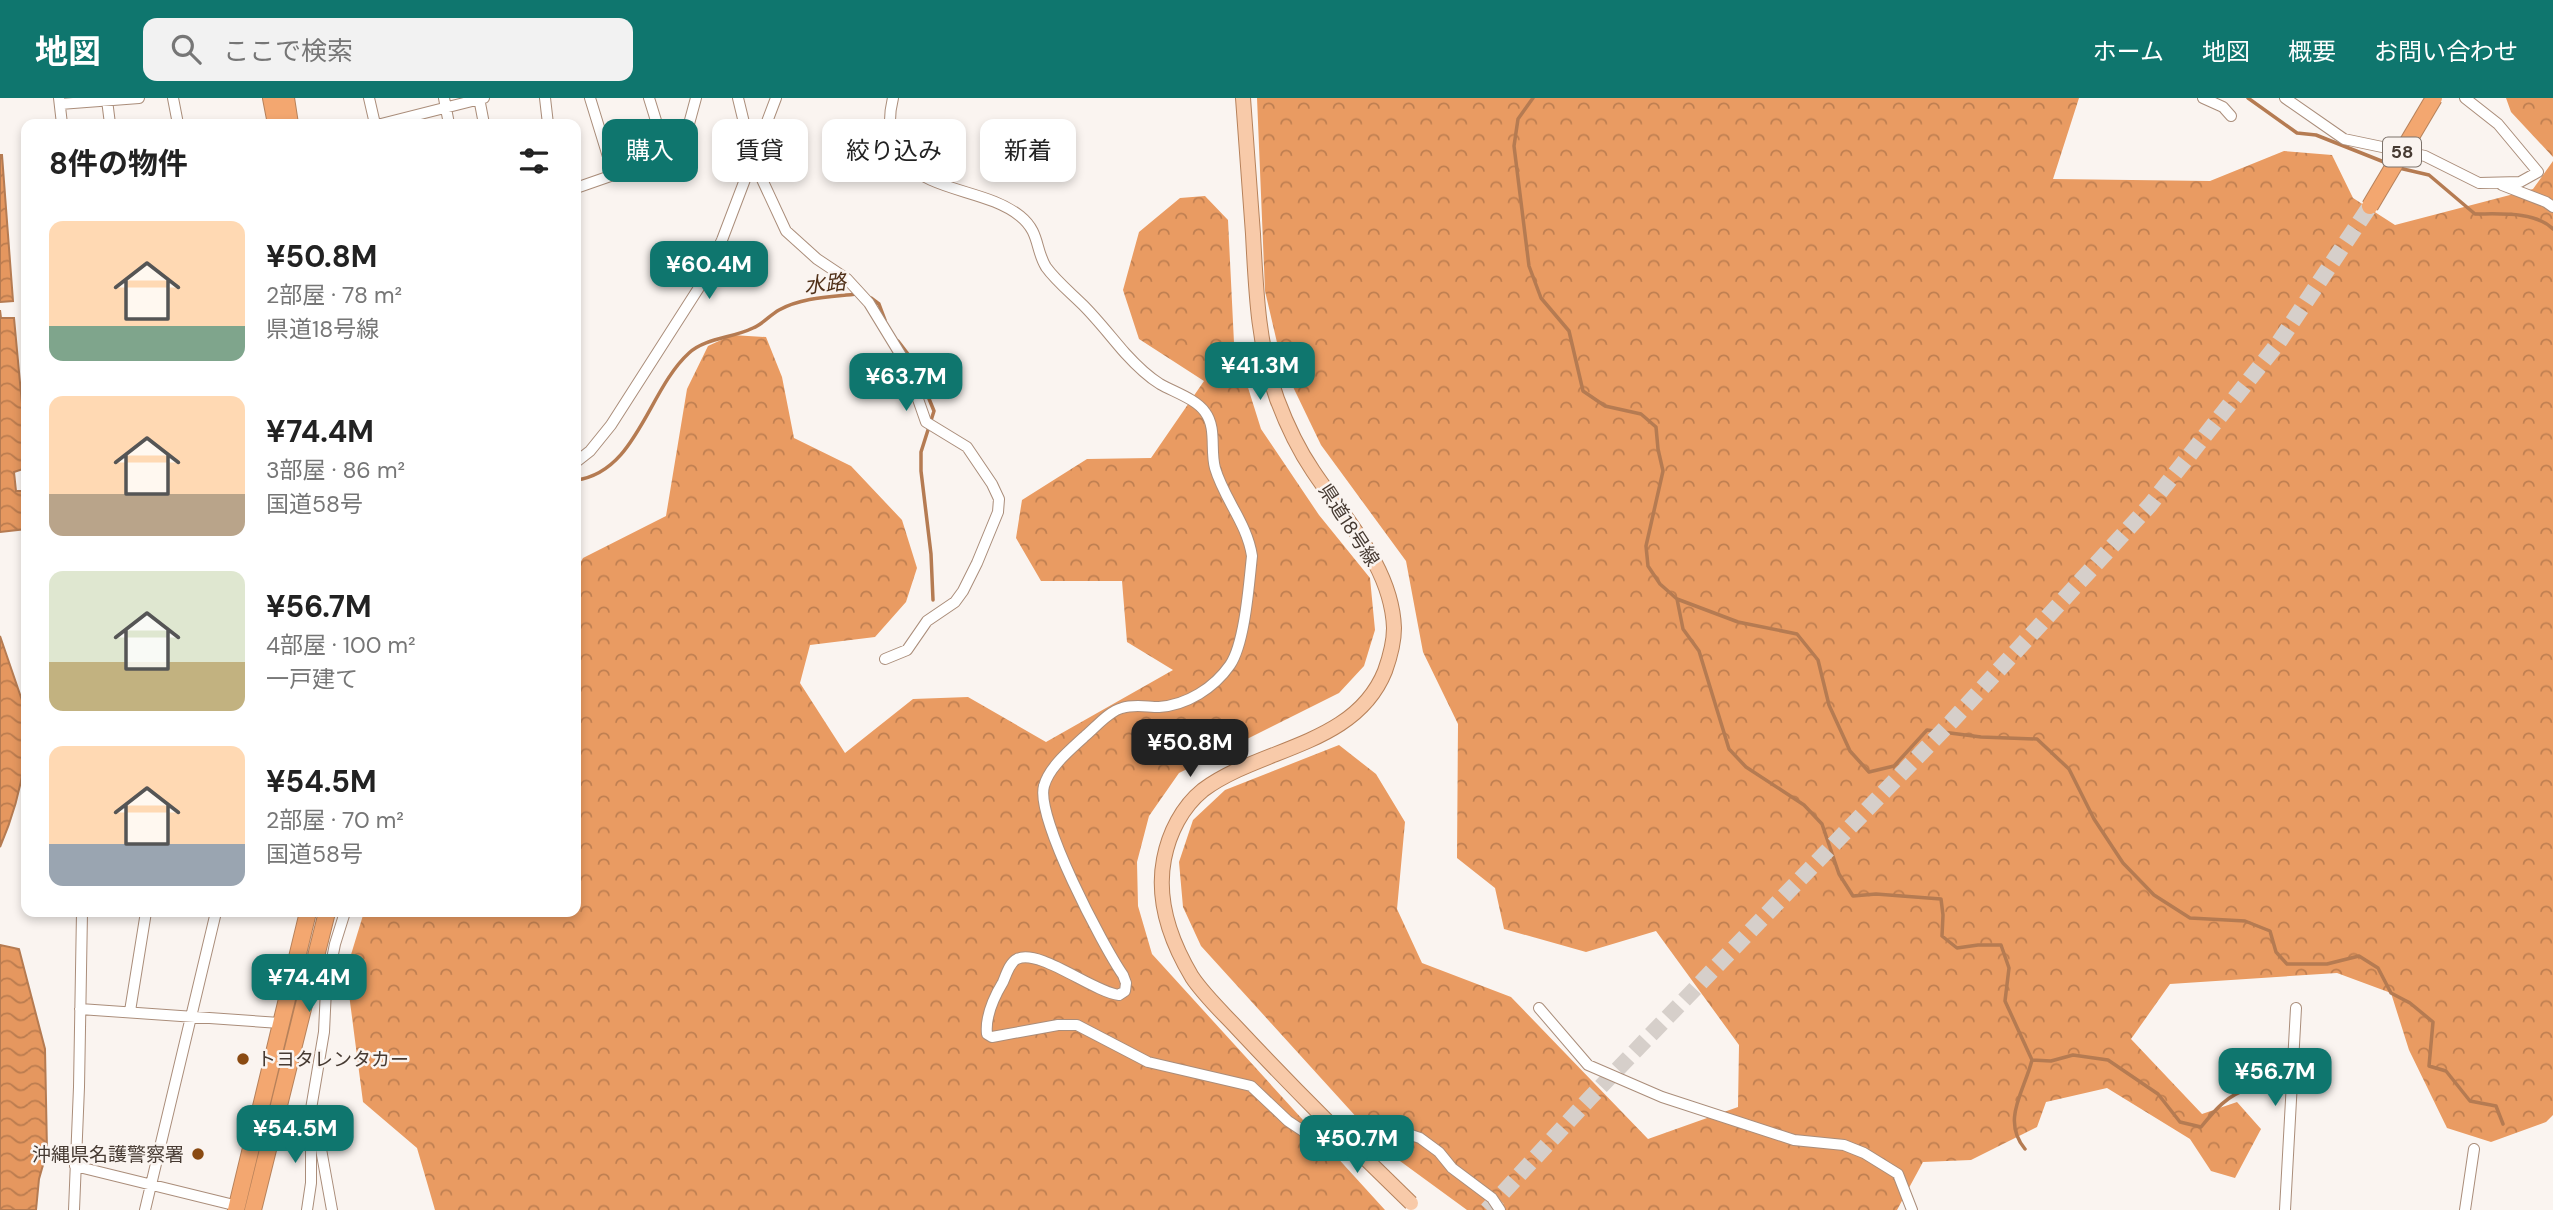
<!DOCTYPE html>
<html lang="ja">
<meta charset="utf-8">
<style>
body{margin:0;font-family:"DM Sans","Noto Sans JP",sans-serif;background:#f2f2f2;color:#222;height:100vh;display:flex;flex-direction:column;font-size:26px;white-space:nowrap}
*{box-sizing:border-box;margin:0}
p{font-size:23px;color:#767676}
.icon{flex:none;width:38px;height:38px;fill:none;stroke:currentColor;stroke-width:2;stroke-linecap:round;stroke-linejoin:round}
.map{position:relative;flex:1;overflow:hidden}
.panel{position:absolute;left:21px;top:21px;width:560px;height:798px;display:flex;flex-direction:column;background:#fff;border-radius:14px;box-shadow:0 4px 10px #0003}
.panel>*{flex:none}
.guide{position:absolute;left:602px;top:21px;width:665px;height:63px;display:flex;gap:14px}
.price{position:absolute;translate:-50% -60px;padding:0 16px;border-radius:14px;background:#0f766e;color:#fff;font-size:23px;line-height:46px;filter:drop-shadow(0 2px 4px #0008)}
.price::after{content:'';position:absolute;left:50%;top:42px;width:21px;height:16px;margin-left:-10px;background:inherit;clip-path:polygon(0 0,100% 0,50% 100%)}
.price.selected{background:#222;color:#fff}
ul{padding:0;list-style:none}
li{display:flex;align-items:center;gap:21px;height:175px;padding:0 28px}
li span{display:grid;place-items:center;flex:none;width:196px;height:140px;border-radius:14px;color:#555}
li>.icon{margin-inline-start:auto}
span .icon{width:84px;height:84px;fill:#fffc;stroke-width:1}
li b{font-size:30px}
h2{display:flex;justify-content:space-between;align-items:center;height:84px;padding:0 28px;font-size:30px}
.tag{padding:0 24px;border-radius:14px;background:#fff;box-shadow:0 4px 10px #0003;font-size:24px;line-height:63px}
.tag.selected{background:#0f766e;color:#fff}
header{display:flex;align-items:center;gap:42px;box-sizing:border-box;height:98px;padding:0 35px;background:#0f766e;color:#fff}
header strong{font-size:33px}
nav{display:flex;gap:38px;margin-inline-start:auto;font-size:24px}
.search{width:490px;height:63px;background:#f2f2f2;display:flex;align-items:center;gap:18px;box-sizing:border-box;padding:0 24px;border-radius:14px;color:#767676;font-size:26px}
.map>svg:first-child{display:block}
.forest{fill:url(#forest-crowns)}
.water{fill:url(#water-waves);stroke:#b57b52;stroke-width:2}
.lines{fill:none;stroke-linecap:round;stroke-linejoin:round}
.stream{stroke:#b57b52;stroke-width:3.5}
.highway-tunnel{stroke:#d6cfca;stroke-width:16;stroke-dasharray:16 8;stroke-linecap:butt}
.minor-casing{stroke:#aa8d7a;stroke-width:12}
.major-casing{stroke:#b6815a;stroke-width:16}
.highway-casing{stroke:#b6815a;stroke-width:18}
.minor{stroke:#fff;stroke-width:10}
.major{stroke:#f8caa9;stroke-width:14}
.highway{stroke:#f3a770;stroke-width:16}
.major-bridge-casing{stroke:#b6815a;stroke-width:16;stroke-linecap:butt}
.highway-bridge-casing{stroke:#b6815a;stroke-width:18;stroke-linecap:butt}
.major-bridge{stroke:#f8caa9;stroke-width:14}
.highway-bridge{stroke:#f3a770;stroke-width:16}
.poi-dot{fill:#8a4a12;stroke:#faf4f0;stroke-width:2.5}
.labels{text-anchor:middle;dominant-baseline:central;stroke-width:5;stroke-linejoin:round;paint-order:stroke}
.shield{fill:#faf4f0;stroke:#7c726b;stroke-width:2}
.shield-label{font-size:18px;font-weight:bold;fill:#463a32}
.street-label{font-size:19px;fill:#463a32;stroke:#faf4f0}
.poi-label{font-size:19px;fill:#463a32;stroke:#faf4f0;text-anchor:start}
.water-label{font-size:21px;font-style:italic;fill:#503018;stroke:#faf4f0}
</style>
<header>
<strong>地図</strong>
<div class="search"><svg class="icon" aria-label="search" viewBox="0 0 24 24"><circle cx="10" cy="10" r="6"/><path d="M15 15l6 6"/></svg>ここで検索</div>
<nav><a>ホーム</a><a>地図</a><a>概要</a><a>お問い合わせ</a></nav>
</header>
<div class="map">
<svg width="2553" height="1112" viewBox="0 0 2553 1112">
<defs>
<pattern id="forest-crowns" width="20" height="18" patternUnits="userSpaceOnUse" patternTransform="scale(1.75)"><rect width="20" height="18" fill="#e99b62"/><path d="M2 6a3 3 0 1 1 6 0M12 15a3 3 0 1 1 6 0" fill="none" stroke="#bf7f51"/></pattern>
<pattern id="water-waves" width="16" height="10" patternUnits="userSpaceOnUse" patternTransform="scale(1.75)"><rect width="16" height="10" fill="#e5975f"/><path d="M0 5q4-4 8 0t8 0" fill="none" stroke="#bb7c4f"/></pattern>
</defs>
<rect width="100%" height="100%" fill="#faf4f0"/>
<path class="forest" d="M1257,0H2079L2053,81L2210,83L2284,53L2332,57L2353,100L2395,127L2533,91L2553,63V1017L2546,1024L2491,1044L2447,1030L2409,952L2391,895L2337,875L2170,886L2131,941L2202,1016L2237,1004L2261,1031L2235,1080L2211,1073L2190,1041L2107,990L2046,1004L2037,1029L1971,1062L1923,1064L1897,1112H1467L1389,1055L1201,848L1183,809L1179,764L1193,722L1225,692L1339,647L1376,676L1405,724L1397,811L1422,865L1511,899L1648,1041L1738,1009L1739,947L1656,833L1586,854L1504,831L1495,790L1457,760L1458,626L1423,554L1406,463L1321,347L1282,266L1265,193Z
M2506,0H2553V59L2511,14Z
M1205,98L1228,122L1234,245L1261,331L1319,417L1370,480L1375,532L1364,568L1339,595L1179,675L1149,718L1137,764L1138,808L1152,856L1385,1112H435L417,1050L363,1004L346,873L364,814H576V472L583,460L666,418L687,291L708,248L732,237L766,239L782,279L794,340L851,368L902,422L917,470L906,504L875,539L810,547L800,585L845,655L913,601L968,599L1046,644L1173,572L1127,544L1122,483H1041L1016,440L1022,402L1087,361L1151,360L1204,283L1139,241L1123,192L1139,134L1180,100Z"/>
<path class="water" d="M0,57H2L13,203L0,204Z
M0,212L1,220H14L26,349L23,371L14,374L16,393H26V431L0,434Z
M0,538L26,614C29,662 19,705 0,749Z
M0,847L19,851L45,951L47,1053L39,1081L36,1112H0Z"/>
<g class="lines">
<path class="stream" d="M1533,0L1518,21L1514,48L1529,168L1541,200L1569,233L1583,293L1605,308L1641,316L1656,329L1658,351L1663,373L1646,448L1648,468L1660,486L1677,501L1683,531L1699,553L1729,651L1746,669L1804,707L1822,726L1839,776L1853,798L1876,796L1941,801L1943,817L1942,838L1957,850L1978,847H2001L2009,870L2005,903L2032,962L2051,963L2073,957L2108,962L2158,996L2180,1024L2201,1029C2214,1013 2228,996 2249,991
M2248,0L2297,35L2316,37L2389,66
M2399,70L2429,77L2475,116C2500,116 2535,113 2553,131
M871,200L879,206L885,222
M898,243L914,264L934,313L921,354V373L931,456L933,502
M576,382C637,374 648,292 689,255C705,240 733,240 753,230C763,226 770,217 779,212C803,199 831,199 857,196
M1677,501L1738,524L1797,536L1818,562L1829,607L1850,653L1869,674L1894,668L1927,632L1981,639L2037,641L2069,671L2094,721L2123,765L2154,797L2190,820L2245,823L2270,833L2276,854L2287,866H2327L2359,858L2378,870L2391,895L2410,905L2433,924L2429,968L2446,973L2470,1003L2496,1008L2503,1026
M2025,1051C2001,1022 2024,994 2032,962"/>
<path class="highway-tunnel" d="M1487,1112L1590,1000L1951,624L2150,407L2279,244L2370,108"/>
<g class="minor-casing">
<path id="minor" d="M59,0L62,26
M173,0L178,26
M369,0L375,26
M444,0L449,26
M479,0L484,26
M545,0L548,26
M590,0L614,78
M649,0L666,55
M738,0L753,62L786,133L817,161L847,181L869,205L905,264L926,324L967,349L992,386L999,401L998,414L977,465L963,493L955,504L927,523L907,552L885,561
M893,0C888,20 888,44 902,61C931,95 986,91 1020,118C1040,134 1035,151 1046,169C1056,183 1071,195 1083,207C1098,222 1111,239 1125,255C1135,266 1147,278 1160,286C1174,294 1196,301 1205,314C1217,330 1210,352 1215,370C1224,401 1247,425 1252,458C1249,485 1245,545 1230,567C1214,590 1187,607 1159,609C1147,609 1134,606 1122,610C1109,613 1095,630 1084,639C1070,652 1049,669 1044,688C1035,719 1103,848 1123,877L1126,885L1125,893L1119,897C1093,894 1039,850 1017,861C1010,864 1006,877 1003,884C994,899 985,918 987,936L992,939L1058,927H1077L1148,964L1251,988L1288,1023L1309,1037L1355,1038L1387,1033L1405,1035L1420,1040L1439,1054L1452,1070L1492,1100L1500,1112
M2203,0L2223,9L2231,18
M2285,0L2344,41L2425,58L2479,85L2520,84L2538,74L2498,26L2465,0
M107,2L110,26
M60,6L139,0
M381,26L484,0
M2502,87L2546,104L2553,109
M576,90L662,60L686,37L696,0
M576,364L590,353L611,327L700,188L722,142L776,0
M1539,910L1588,967L1662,999L1794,1042L1844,1047L1864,1055L1898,1076L1912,1112
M80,911L280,925
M130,913L146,814
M312,1027L319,1040L332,1112
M75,1068L238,1108
M74,1112L79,989L82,814
M145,1112L216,814
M307,1112L311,1085V1011L324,934L326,891L335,846L345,814
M2285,1112L2296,910
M2465,1112L2474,1051"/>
</g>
<g class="major-casing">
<path id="major" d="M1243,0C1246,45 1250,91 1253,136C1256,193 1258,247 1277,301C1286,325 1298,351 1313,373C1345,421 1392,470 1394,530C1394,545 1390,559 1385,573C1355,648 1261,649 1203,692C1182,709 1169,735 1164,761C1156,802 1171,844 1192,879C1204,897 1222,914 1237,930C1267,962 1297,993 1328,1024"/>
</g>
<g class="highway-casing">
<path id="highway" d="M271,0L276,26
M286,0L290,26
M236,1112L308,814
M253,1112L327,814"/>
</g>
<use href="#minor" class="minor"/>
<use href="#major" class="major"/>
<use href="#highway" class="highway"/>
<g class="major-bridge-casing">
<path id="major-bridge" d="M1328,1024L1411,1105"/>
</g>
<g class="highway-bridge-casing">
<path id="highway-bridge" d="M2370,108L2434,0"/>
</g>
<use href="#major-bridge" class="major-bridge"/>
<use href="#highway-bridge" class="highway-bridge"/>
</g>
<g class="poi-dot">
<circle cx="243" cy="961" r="7"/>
<circle cx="198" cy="1056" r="7"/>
</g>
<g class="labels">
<rect class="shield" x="2383" y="39.5" width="38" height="29" rx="5"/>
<g class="shield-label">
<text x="2402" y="54">58</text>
</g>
<g class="street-label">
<text transform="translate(1349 427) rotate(57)">県道18号線</text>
</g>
<g class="poi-label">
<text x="257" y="961">トヨタレンタカー</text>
<text x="184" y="1056" text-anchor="end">沖縄県名護警察署</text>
</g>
<g class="water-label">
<text transform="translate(825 186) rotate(-6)">水路</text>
</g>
</g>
</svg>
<b class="price" style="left:709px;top:203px">¥60.4M</b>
<b class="price" style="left:1260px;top:304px">¥41.3M</b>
<b class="price" style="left:906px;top:315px">¥63.7M</b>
<b class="price selected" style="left:1190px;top:681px">¥50.8M</b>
<b class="price" style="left:309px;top:916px">¥74.4M</b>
<b class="price" style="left:2275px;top:1010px">¥56.7M</b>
<b class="price" style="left:295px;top:1067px">¥54.5M</b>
<b class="price" style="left:1357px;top:1077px">¥50.7M</b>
<div class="guide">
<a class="tag selected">購入</a>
<a class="tag">賃貸</a>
<a class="tag">絞り込み</a>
<a class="tag">新着</a>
</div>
<section class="panel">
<h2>8件の物件<svg class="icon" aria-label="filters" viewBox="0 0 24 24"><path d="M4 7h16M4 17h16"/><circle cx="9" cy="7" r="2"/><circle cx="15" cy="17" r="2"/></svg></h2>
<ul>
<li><span style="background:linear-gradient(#ffd9b3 75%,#7fa58c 0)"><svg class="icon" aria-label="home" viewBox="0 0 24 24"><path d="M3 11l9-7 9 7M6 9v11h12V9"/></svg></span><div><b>¥50.8M</b><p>2部屋 · 78 m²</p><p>県道18号線</p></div></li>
<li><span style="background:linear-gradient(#ffd9b3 70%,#b9a48a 0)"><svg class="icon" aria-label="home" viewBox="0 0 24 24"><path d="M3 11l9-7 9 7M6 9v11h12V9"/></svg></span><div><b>¥74.4M</b><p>3部屋 · 86 m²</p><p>国道58号</p></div></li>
<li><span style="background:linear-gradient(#dfe7d0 65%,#c2b280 0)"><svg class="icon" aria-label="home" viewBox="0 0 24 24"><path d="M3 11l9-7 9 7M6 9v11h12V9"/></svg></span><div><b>¥56.7M</b><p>4部屋 · 100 m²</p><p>一戸建て</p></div></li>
<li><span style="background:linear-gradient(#ffd9b3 70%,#9aa5b1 0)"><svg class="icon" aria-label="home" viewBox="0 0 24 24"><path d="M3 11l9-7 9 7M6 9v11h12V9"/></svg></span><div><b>¥54.5M</b><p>2部屋 · 70 m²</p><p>国道58号</p></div></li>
</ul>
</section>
</div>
